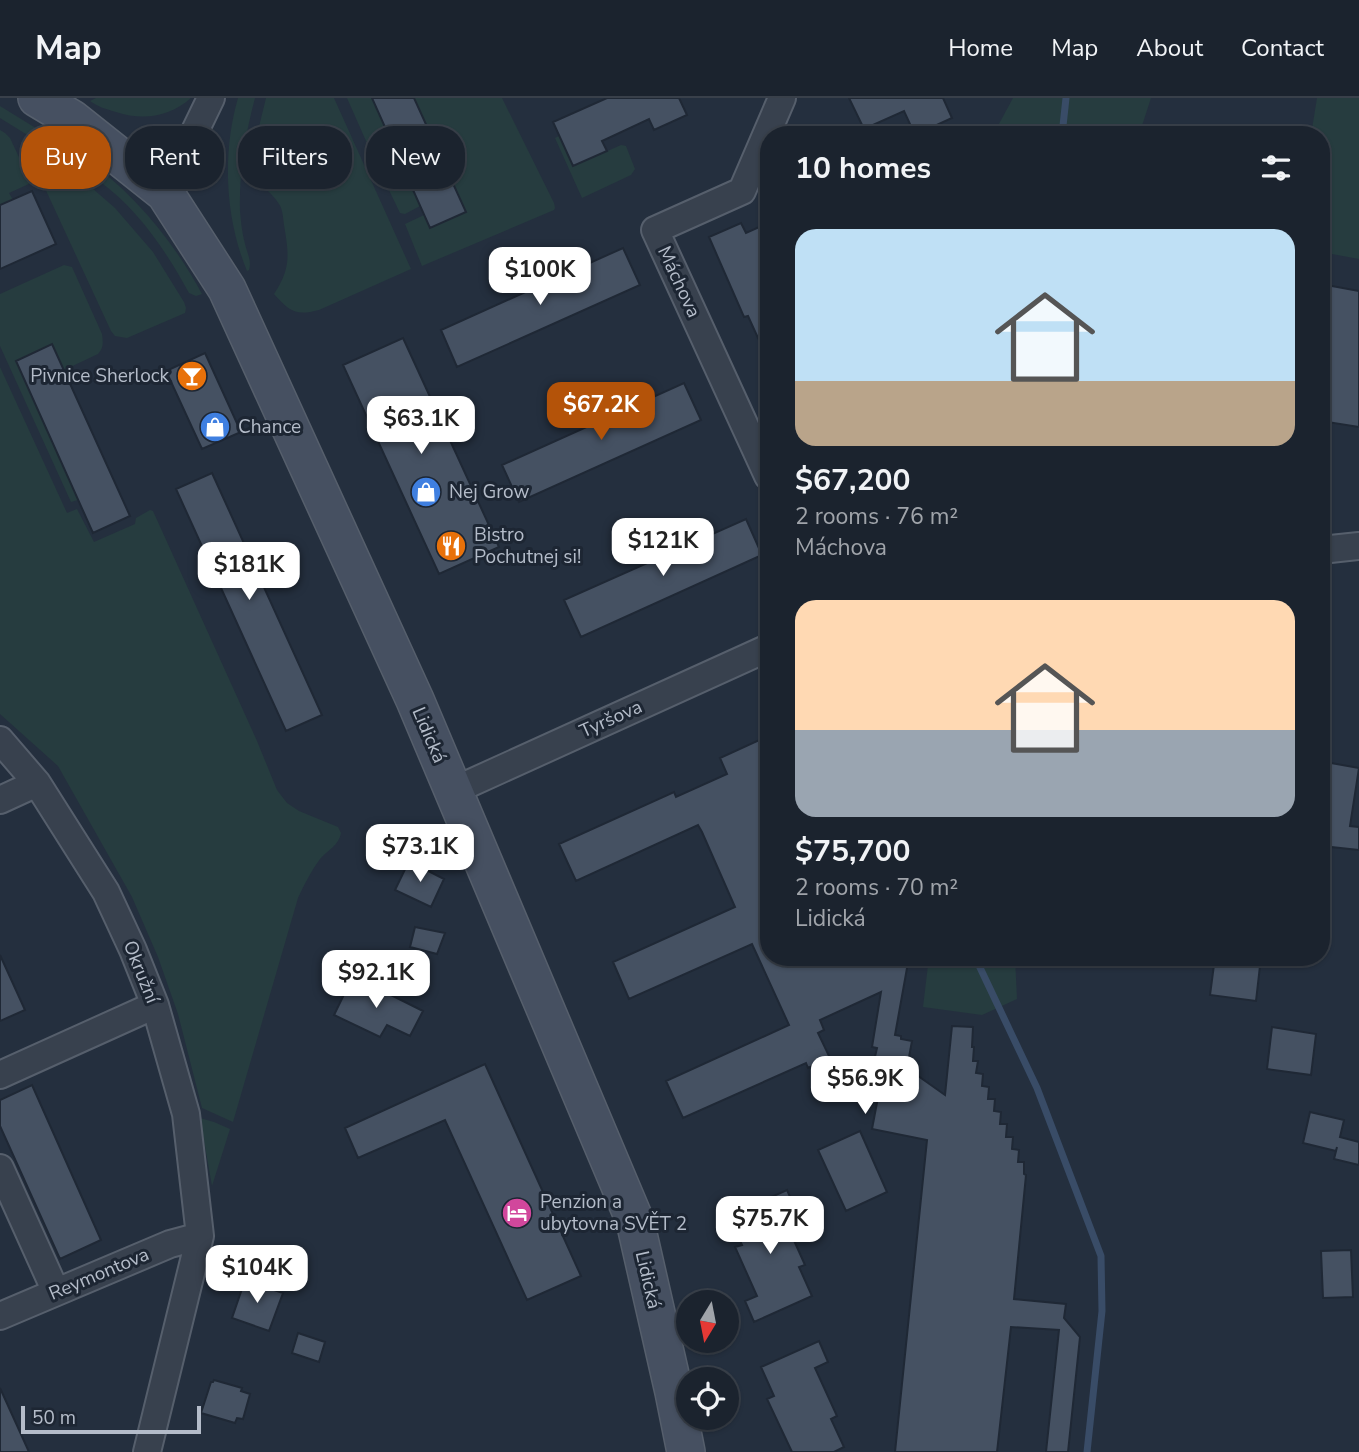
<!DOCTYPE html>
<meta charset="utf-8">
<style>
body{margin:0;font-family:"Nunito Sans",sans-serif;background:#282f3a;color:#f1f3f6;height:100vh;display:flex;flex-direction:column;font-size:26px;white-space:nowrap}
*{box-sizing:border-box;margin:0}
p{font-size:23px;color:#a0a4aa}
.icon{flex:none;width:38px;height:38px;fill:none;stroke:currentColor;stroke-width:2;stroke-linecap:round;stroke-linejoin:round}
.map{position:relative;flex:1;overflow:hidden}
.drawer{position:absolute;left:760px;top:28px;width:570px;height:840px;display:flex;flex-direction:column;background:#1b232e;border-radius:28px;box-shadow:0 2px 5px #0004,0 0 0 2px #39404a}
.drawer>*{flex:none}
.guide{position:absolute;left:21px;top:28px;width:634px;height:63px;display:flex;gap:14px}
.needle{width:46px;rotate:190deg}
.controls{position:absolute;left:676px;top:1192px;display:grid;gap:14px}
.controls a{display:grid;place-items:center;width:63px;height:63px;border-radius:50%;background:#1b232e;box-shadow:0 2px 5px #0004,0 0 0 2px #39404a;font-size:35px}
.scale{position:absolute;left:21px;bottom:18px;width:180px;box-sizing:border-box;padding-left:7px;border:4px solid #b4bcc9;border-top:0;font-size:19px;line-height:24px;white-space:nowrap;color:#b4bcc9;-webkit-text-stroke:5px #1d2633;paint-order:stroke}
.price{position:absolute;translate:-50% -60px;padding:0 16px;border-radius:14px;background:#fff;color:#222;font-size:23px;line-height:46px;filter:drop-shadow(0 2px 4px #0008)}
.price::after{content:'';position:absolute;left:50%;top:42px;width:21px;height:16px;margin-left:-10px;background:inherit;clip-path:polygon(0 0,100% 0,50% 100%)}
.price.active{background:#b45309;color:#fff}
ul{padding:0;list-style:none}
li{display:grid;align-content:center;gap:14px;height:371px;padding:0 35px}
li span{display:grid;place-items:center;height:217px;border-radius:21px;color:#555}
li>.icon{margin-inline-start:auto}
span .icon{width:126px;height:126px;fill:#fffc;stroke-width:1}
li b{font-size:30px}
h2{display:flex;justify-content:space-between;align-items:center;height:84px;padding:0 35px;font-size:30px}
.tag{padding:0 24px;border-radius:28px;background:#1b232e;box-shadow:0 2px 5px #0004,0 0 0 2px #39404a;font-size:24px;line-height:63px}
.tag.active{background:#b45309;color:#fff}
header{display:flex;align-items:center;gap:42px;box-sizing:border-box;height:98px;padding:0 35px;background:#1b232e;border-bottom:2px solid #39404a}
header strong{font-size:33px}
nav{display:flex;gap:38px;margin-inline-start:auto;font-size:24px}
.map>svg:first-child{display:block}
.green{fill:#263c3f}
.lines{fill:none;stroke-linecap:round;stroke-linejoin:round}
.stream{stroke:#394c67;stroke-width:7}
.building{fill:#455162;stroke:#1f2835;stroke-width:2}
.street-casing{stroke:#565f6c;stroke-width:30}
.secondary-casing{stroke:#565f6c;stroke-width:40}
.street{stroke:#38414e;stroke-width:26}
.secondary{stroke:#465061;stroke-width:37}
.labels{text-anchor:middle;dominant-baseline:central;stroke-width:6;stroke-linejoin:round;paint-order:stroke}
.street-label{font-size:19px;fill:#b4bcc9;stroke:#1d2633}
.poi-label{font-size:19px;fill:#b4bcc9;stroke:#1d2633;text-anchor:start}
</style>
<header>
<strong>Map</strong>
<nav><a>Home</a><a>Map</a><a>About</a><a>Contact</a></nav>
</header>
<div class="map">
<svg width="1359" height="1354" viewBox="0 0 1359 1354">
<rect width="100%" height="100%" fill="#242f3e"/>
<path class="green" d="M96,0H191C169,19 143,23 116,14C106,11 98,9 90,3Z
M238,0H255C245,37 239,75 240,113C241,124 242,135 245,146C247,155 252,163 249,172L247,173C225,120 222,55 238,0Z
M266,0H334L411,171L319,212C296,218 290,214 274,196C291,170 289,157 284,127C283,120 283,112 279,106C272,95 261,87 252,78L257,37Z
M347,0H372L391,43L370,52Z
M414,0H502L554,105L555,110L554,112L422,168L405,126L424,117L431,130L466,114Z
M1013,0H1151L1139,37H993Z
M1317,0H1359V161L1321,154V37H1311Z
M0,8L47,37L42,46L0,20Z
M0,32L5,35L10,40L31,85L9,95L13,102L0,107Z
M559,38L574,68L621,47L626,48L635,71L631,77L582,100L555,40Z
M394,50L420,108L405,116L400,115L376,65L375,59Z
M31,55L92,90L115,110L153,154L184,204L186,210L185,215L127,240L115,238L111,233L31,60Z
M82,58C132,93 173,142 202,196L196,198L189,195C166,153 138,111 99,83C92,77 83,73 75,69Z
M64,167L72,169L102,236C103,244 104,250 98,256L64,272L52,246L16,263L78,402L71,404L0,248V196Z
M0,269L67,415L77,411L94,444L135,426L136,420L150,412L153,413L257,643L277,692L287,705L299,713L338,729L341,735C339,747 328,752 320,761C311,773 304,787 298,800L233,1024L202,1010L178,916L158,859L132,799L58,668L0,616Z
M929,859H1015L1017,901L982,917L923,909Z
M200,1020L214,1024L230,1031L212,1088Z"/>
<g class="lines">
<path class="stream" d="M1062,37L1066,0
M975,859L1037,990L1101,1158L1102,1213L1087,1354"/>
</g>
<path class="building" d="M372,0H414L466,114L430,130Z
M607,0H679L687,17L654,32L649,21L602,43L607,53L573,68L553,24Z
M849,0H943L952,20L915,37L904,13L864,31Z
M32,93L56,146L0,171V107Z
M741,125L746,135L768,125V262L748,218L744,219L709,139Z
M623,150L640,187L457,269L441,232Z
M1321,186L1359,193V329L1321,323Z
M403,240L499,449L439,476L343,267Z
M52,246L130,418L93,435L16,263Z
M205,255L241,334L202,351L166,273Z
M684,285L701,322L519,404L502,367Z
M212,375L322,617L286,633L176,391Z
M746,421L762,457L581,539L564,502Z
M768,638V859H909L895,937L901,938V941L912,943L907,970L945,997L952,928L973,929L972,949H974L973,963H978L976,975L983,976L982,988L989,989L988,1001H995L994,1013L1001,1014L1000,1026H1007L1006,1039H1013L1012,1051L1019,1052L1018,1064H1024V1076L1026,1077L1014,1201L1066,1206L1064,1220L1080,1239L1068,1354H1046L1059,1232L1011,1229L997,1354H895L927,1042L872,1031L882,978L880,977L883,965L874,963L877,950L872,949L881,894L820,922L824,932L818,935L830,960L808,970L806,965L683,1020L666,983L789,927L752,846L629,901L613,864L735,809L702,734L698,727L576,783L559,746L674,694L676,699L727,676L720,660Z
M1331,665L1359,670L1350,728L1359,729V752L1322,748L1326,705H1324Z
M409,763L444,781L431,809L395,792Z
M415,829L445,835L437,856L410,849Z
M0,857L25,912L0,923Z
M1215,859H1261L1256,903L1210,897Z
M353,878L423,913L410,938L387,927L380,939L334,917Z
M1272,929L1316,936L1311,977L1267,971Z
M485,966L581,1178L527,1202L445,1022L358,1060L345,1030Z
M32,987L101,1142L60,1161L0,1028V1002Z
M1310,1014L1344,1022L1340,1039L1359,1044V1067L1334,1061L1337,1049L1336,1053L1303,1045Z
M860,1033L887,1094L846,1113L818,1052Z
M787,1092L796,1112L783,1118L805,1167L799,1169L812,1198L754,1224L745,1203L757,1198L735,1149L742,1147L729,1118Z
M1351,1152L1353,1199L1323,1200L1321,1153Z
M245,1182L283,1195L269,1233L232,1220Z
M298,1235L325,1244L319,1264L292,1255Z
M819,1243L828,1264L815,1270L837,1318L831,1321L844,1349L834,1354H792L767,1301L774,1298L761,1269Z
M214,1282L242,1290L241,1293L250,1296L243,1321L237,1320L235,1325L201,1315L211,1284H213Z
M0,1290L29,1354H0Z"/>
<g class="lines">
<g class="street-casing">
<path id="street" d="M165,95L211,0
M768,378L655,132L742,93L782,0
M1321,452L1359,448
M0,642L37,685L106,794L133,852L155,907L186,1016L200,1138L147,1354
M453,693L768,550
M0,702L37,685
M0,977L155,907
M0,1070L56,1194
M0,1218L170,1146L200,1138"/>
</g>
<g class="secondary-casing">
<path id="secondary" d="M37,0L72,21L165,95L227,191L415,602L635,1123L674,1294L686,1354"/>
</g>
<use href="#street" class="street"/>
<use href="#secondary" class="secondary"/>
</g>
<defs>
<g id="bar-disc" transform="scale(1.575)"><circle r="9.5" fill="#e8710a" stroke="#1d2633"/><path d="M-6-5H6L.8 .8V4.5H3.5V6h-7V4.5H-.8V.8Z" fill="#fff"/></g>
<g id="shop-disc" transform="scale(1.575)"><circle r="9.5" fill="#3f7fe0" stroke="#1d2633"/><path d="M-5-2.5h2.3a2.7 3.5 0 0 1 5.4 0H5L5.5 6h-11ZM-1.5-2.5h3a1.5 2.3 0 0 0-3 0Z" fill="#fff"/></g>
<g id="restaurant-disc" transform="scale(1.575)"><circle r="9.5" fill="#e8710a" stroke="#1d2633"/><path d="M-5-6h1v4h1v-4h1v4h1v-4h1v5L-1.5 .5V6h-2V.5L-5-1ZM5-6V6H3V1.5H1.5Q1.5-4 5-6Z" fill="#fff"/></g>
<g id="hotel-disc" transform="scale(1.575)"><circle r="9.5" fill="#d1479c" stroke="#1d2633"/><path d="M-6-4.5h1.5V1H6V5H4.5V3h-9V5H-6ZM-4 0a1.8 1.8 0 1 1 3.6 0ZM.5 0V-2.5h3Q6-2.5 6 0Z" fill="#fff"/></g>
</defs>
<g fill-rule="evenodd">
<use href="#bar-disc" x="192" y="278"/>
<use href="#shop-disc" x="215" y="329"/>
<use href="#shop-disc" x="426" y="394"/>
<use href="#restaurant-disc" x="451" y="448"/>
<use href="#hotel-disc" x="517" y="1115"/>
</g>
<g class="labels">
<g class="street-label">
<text transform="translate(679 184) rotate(65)">Máchova</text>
<text transform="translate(611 621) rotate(-24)">Tyršova</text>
<text transform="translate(429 637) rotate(67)">Lidická</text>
<text transform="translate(141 874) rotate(68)">Okružní</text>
<text transform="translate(99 1176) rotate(-23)">Reymontova</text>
<text transform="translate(648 1182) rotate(77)">Lidická</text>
</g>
<g class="poi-label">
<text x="169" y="278" text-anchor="end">Pivnice Sherlock</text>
<text x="238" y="329">Chance</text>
<text x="449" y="394">Nej Grow</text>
<text x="474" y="437">Bistro<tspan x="474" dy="22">Pochutnej si!</tspan></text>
<text x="540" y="1104">Penzion a<tspan x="540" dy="22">ubytovna SVĚT 2</tspan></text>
</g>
</g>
</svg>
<div class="controls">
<a><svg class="needle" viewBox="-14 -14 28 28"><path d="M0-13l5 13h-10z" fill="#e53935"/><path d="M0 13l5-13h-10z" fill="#a0a4aa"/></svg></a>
<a><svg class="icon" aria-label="locate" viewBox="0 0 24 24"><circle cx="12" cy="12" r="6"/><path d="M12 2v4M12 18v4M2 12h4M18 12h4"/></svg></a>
</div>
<div class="scale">50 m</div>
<b class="price" style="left:540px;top:209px">$100K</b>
<b class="price active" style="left:601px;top:344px">$67.2K</b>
<b class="price" style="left:421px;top:358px">$63.1K</b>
<b class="price" style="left:663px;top:480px">$121K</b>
<b class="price" style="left:249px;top:504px">$181K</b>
<b class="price" style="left:420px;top:786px">$73.1K</b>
<b class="price" style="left:376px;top:912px">$92.1K</b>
<b class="price" style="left:865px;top:1018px">$56.9K</b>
<b class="price" style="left:770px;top:1158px">$75.7K</b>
<b class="price" style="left:257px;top:1207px">$104K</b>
<div class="guide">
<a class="tag active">Buy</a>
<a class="tag">Rent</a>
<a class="tag">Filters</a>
<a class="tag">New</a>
</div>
<section class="drawer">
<h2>10 homes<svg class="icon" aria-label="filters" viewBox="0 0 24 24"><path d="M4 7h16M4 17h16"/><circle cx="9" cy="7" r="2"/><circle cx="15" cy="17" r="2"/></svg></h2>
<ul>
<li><span style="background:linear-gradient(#bfe0f5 70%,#b9a48a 0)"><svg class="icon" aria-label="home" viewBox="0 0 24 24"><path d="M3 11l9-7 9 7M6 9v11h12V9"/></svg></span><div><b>$67,200</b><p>2 rooms · 76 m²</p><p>Máchova</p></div></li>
<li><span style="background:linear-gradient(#ffd9b3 60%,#9aa5b1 0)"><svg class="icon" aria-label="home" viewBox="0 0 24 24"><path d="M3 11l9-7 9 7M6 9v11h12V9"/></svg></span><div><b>$75,700</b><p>2 rooms · 70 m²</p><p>Lidická</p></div></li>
</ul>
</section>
</div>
